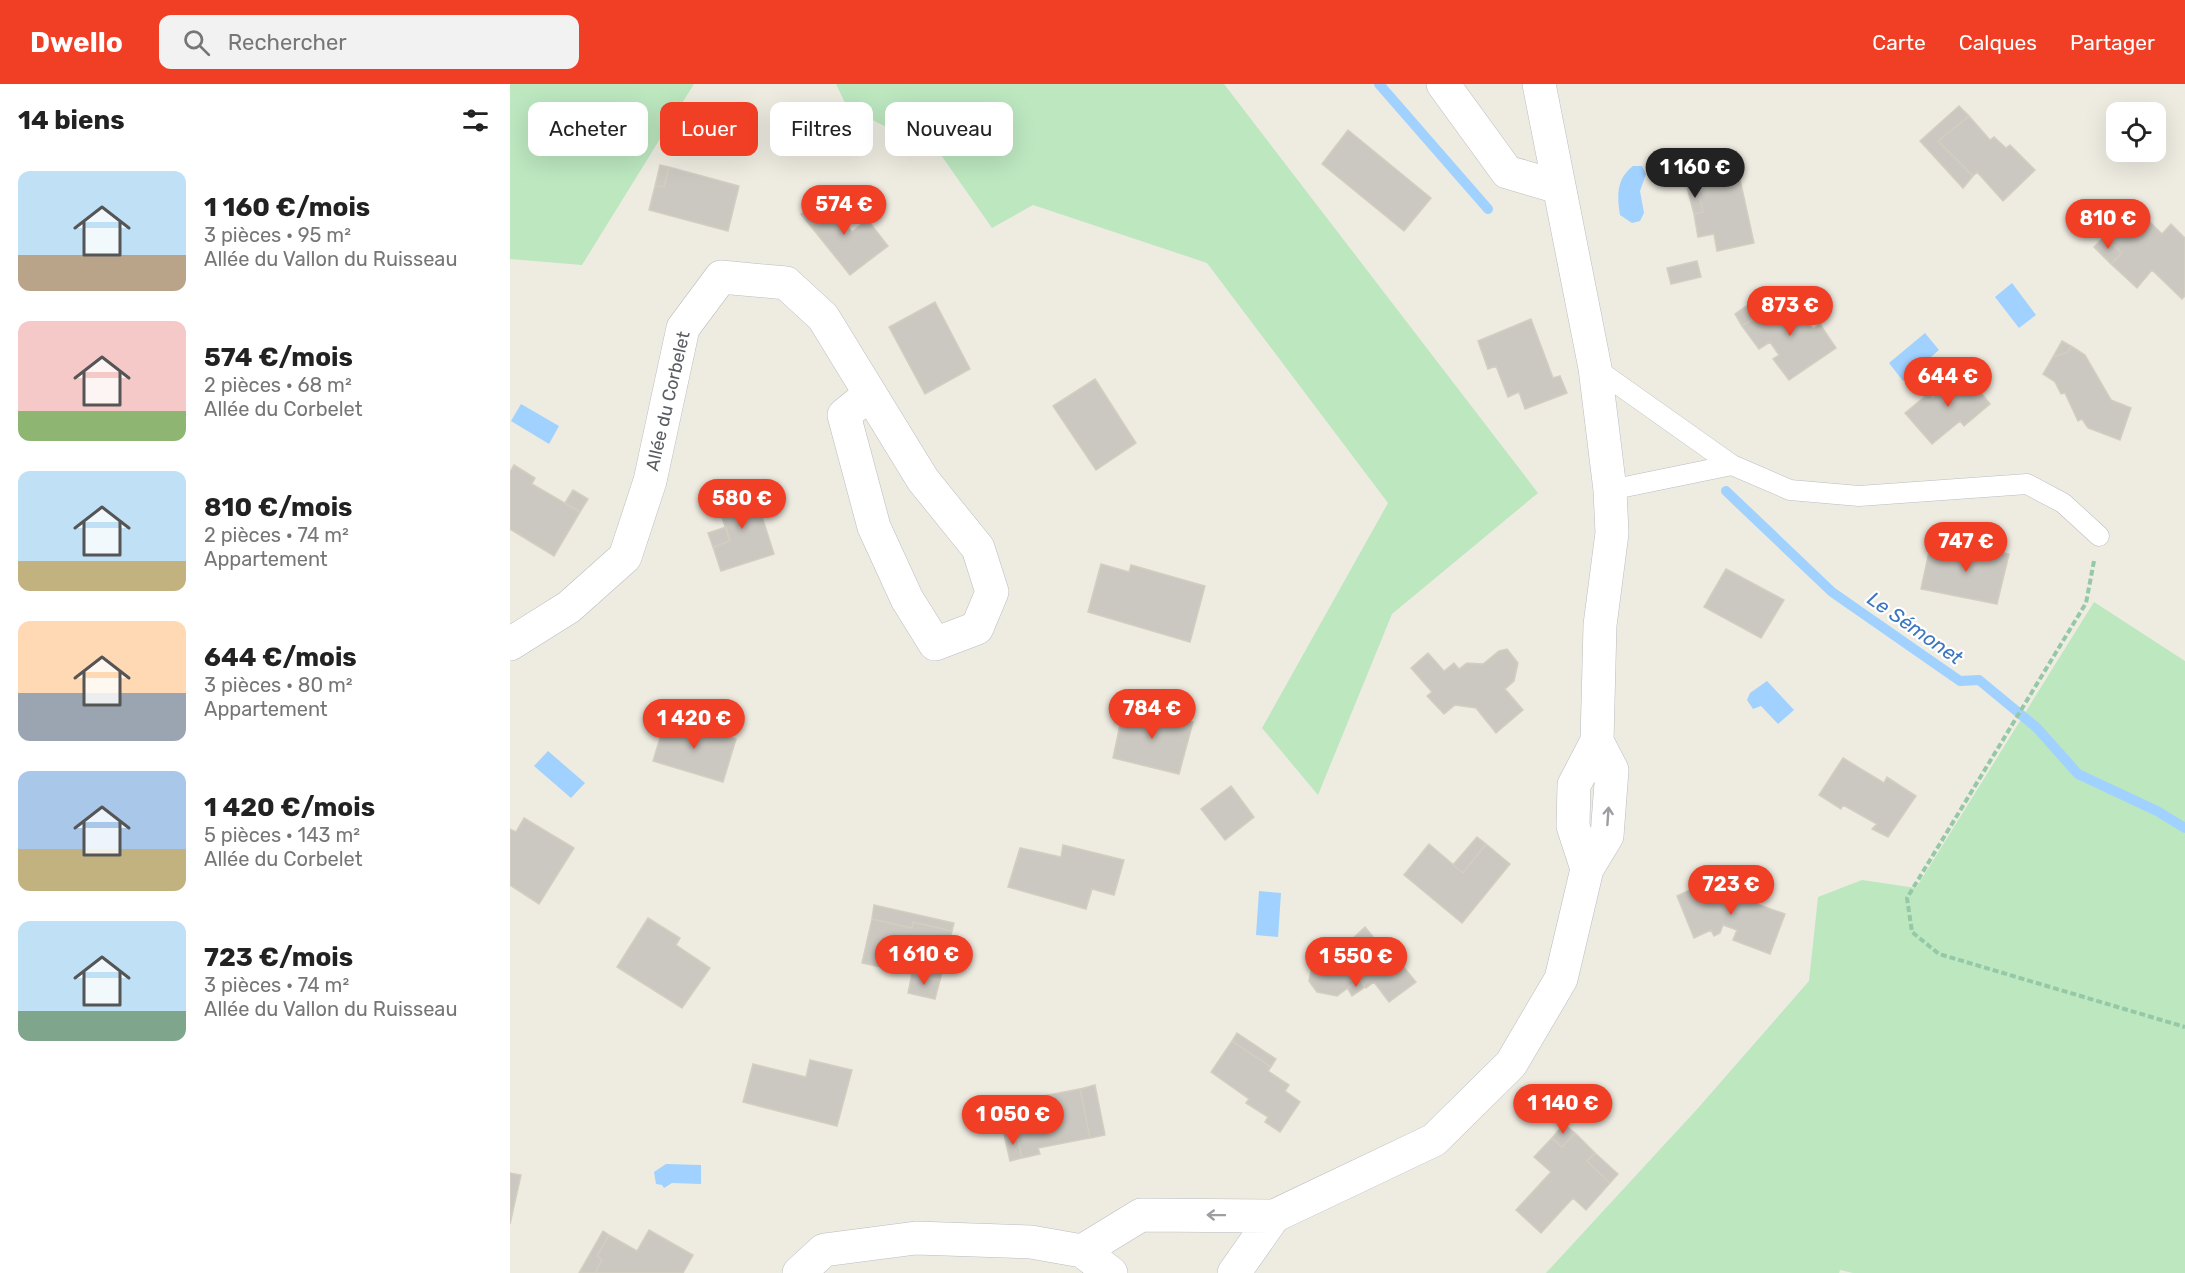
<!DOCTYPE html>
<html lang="fr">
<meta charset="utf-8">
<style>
body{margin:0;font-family:Rubik,sans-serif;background:#f2f2f2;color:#222;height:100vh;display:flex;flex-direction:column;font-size:22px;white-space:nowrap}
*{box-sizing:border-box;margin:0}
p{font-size:20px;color:#767676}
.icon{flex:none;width:33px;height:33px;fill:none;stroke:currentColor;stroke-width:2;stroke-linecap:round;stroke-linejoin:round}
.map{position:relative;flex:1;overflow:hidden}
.drawer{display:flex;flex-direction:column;background:#fff;width:510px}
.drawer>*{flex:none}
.hud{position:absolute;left:18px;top:18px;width:570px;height:54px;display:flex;gap:12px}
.fabs{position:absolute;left:1596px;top:18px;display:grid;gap:12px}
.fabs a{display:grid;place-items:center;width:60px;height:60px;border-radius:12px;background:#fff;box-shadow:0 6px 24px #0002;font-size:30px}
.price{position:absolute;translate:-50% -51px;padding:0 14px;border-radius:21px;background:#f03f25;color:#fff;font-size:20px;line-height:39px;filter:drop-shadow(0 2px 3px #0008)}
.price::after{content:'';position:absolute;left:50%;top:36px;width:18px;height:14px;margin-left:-9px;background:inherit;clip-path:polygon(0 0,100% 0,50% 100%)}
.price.active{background:#222;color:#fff}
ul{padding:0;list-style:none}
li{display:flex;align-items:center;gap:18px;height:150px;padding:0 18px}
li span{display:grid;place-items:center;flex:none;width:168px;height:120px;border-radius:12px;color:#555}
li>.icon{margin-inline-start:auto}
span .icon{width:72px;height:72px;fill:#fffc;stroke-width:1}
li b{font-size:26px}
h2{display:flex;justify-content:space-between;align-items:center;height:72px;padding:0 18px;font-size:26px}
.chip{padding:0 21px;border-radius:12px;background:#fff;box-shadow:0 6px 24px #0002;font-size:21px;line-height:54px}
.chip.active{background:#f03f25;color:#fff}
header{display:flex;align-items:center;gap:36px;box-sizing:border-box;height:84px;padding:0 30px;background:#f03f25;color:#fff}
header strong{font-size:28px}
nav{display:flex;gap:33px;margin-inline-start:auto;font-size:21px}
.search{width:420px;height:54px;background:#f2f2f2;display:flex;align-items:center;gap:15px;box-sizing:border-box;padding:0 21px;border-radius:12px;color:#767676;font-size:22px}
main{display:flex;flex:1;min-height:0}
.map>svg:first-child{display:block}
.green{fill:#bce7bf}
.water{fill:#a0d1ff}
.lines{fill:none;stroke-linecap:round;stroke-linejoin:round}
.stream{stroke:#a0d1ff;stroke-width:10}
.building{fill:#cbc8c1;stroke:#d3cec0;stroke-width:1.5}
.lane-casing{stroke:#b9bcc1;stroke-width:21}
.street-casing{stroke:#b9bcc1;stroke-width:34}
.path{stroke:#95c8a6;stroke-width:4;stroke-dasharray:6 3;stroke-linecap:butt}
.lane{stroke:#fff;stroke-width:20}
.street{stroke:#fff;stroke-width:33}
.oneway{stroke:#9c9ea1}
.labels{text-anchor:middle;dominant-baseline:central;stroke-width:4.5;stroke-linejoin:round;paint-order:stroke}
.street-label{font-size:18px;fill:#5a5e63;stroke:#fff}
.water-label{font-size:20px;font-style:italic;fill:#3c75bf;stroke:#fff}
</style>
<header>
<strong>Dwello</strong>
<div class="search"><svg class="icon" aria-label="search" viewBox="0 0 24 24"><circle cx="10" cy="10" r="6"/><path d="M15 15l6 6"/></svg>Rechercher</div>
<nav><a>Carte</a><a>Calques</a><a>Partager</a></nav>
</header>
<main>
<section class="drawer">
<h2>14 biens<svg class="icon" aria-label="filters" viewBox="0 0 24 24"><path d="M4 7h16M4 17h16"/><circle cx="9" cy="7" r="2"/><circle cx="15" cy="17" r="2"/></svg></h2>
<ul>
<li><span style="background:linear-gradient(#bfe0f5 70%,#b9a48a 0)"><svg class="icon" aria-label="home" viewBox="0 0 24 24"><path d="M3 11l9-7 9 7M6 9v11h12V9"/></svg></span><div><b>1 160 €/mois</b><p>3 pièces · 95 m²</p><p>Allée du Vallon du Ruisseau</p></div></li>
<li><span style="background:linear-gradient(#f6c9c9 75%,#8fb573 0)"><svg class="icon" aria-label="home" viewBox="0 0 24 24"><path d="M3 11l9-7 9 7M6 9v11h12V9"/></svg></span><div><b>574 €/mois</b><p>2 pièces · 68 m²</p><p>Allée du Corbelet</p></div></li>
<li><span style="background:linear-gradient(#bfe0f5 75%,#c2b280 0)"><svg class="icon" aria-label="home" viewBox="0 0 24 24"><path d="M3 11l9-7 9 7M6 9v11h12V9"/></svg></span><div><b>810 €/mois</b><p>2 pièces · 74 m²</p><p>Appartement</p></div></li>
<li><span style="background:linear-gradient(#ffd9b3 60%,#9aa5b1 0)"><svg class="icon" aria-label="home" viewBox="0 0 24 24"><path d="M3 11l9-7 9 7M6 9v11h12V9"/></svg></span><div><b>644 €/mois</b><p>3 pièces · 80 m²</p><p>Appartement</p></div></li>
<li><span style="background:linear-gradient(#a9c7e8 65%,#c2b280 0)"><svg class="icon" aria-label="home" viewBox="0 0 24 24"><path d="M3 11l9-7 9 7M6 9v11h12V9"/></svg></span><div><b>1 420 €/mois</b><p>5 pièces · 143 m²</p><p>Allée du Corbelet</p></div></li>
<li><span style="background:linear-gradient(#bfe0f5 75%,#7fa58c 0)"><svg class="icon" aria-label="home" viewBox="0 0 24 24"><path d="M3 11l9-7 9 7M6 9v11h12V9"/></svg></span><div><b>723 €/mois</b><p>3 pièces · 74 m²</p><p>Allée du Vallon du Ruisseau</p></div></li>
</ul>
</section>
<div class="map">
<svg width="1675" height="1189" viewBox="0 0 1675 1189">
<rect width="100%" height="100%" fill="#eeece1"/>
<path class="green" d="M0,0H184L72,181L0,175Z
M326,0H714L1028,409L882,530L808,711L752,644L878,419L697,179L523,121L482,144L431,71L337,23Z
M1584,518L1675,577V1189H1343L1330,1186L1329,1189H1036L1189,1023L1299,897L1308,813L1352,796L1406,804Z"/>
<path class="water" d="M1123,82H1132L1136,90L1130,107L1134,129L1130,137L1122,139L1110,131C1107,112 1106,95 1123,82Z
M1502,199L1526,231L1509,244L1485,213Z
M1415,249L1429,266L1393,297L1379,279Z
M11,320L49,342L39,360L1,337Z
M1257,597L1284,626L1268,640L1251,622L1243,625L1237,616L1240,609Z
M38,667L75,699L61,714L24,682Z
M749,807L771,809L768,853L746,851Z
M156,1080L191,1081V1100L162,1099L154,1104L152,1101L146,1100L144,1088Z"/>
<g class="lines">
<path class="stream" d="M869,0L978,125
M1216,407L1322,508L1450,597L1469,596L1527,644L1568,690L1647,727L1675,744"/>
</g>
<path class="building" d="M1449,22L1459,32L1428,57L1463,92L1453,104L1410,57Z
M1459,32L1480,56L1484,53L1496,64L1500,61L1525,86L1493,117L1467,88L1463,92L1428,57Z
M838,46L921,114L894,147L812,80Z
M150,81L159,83L154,103L145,102Z
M159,83L229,102L218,147L139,126L145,102L154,103Z
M1229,91L1244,159L1207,167L1204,150L1188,153L1184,130L1193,128L1187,101Z
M1187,101L1193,128L1184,130L1177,103Z
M314,112L342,148L357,135L378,162L340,191L291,130Z
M1630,128L1652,150L1661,140L1675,154V212L1672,215L1642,186L1627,204L1601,180L1612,169L1594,153L1610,137L1616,143Z
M1594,153L1612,169L1601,180L1584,163Z
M1187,177L1191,193L1161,200L1157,184Z
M1279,211L1303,245L1310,240L1326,264L1279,296L1263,275L1269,271L1260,258L1249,265L1232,242Z
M1245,216L1253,228L1232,242L1225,230Z
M425,218L460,285L415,310L379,243Z
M1021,235L1043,294L1050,292L1057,309L1015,325L1009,308L998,313L986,282L978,285L968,257Z
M1552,257L1561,262L1558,268L1543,273Z
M1561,262L1575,271L1601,316L1621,324L1610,356L1578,344L1572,335L1568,337L1555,309L1551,310L1545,298L1533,290L1543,273L1558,268Z
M1453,287L1480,320L1454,342L1450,337L1422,360L1395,329L1418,310L1423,314Z
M585,295L626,359L586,386L543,322Z
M4,381L25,394L22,400L70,428L44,472L0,445V388Z
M242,401L264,470L211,487L203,463L220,457L205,413Z
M63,406L78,415L70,428L55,419Z
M216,443L220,457L203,463L198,449Z
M1459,461L1499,470L1487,520L1411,505L1420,463L1457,470Z
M591,480L619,488L621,481L695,502L680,558L578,528Z
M1216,485L1274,516L1251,554L1194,523Z
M997,565L1008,579L1004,597L995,605L1013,626L986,649L966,624L945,621L934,630L917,612L922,608L901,584L918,569L934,587L944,579L949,585L957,579L973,580L989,567Z
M614,622L683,638L669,690L603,674Z
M156,634L226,655L213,698L143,677Z
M1333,674L1374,699L1377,693L1406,712L1378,753L1362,745L1367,740L1333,721L1331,725L1309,711Z
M721,702L744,733L715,756L691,725Z
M14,734L64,764L29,820L0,801V745L6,748Z
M967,753L976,760L953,789L943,781Z
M919,760L953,789L976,760L1000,780L952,839L894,791Z
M553,761L614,776L604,811L582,805L576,825L498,803L510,764L551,773Z
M1205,795L1212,813L1229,805L1233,815L1275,830L1260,870L1223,856L1227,846L1213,841L1210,849L1204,852L1201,846L1184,854L1167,812Z
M364,821L444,839L442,847L403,838L402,844L362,835Z
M138,834L170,854L166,861L200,884L172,924L107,883Z
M362,835L402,844L403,838L442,847L430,896L352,879Z
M855,843L885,879L888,876L906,898L879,918L864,898L856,904L850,895L827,912L807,908L799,897L802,882L812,872L833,875L847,863L841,856Z
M841,856L847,863L833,875L812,872L815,867L826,868Z
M402,890L430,896L425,915L398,909Z
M850,895L855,903L842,912L838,905Z
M727,949L766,975L761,983L722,957Z
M722,957L761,983L758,987L779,1001L775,1007L790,1018L770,1048L755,1038L758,1033L736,1019L739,1015L701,988Z
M300,976L342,986L327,1042L233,1018L243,980L296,993Z
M585,1001L595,1051L580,1054L570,1005Z
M570,1005L580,1054L528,1064L530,1070L512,1074L506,1048L494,1050L487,1021Z
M1054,1040L1065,1049L1052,1063L1042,1054Z
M506,1048L512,1074L500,1077L494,1050Z
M1065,1049L1085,1069L1077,1077L1100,1099L1076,1126L1063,1114L1031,1149L1006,1126L1041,1088L1024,1073L1042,1054L1052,1063Z
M1085,1069L1108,1090L1100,1099L1077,1077Z
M0,1089L11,1091L0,1140Z
M139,1146L183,1171L173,1189H85L92,1176L87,1172L99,1151L127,1167Z
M93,1147L99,1151L87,1172L92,1176L85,1189H69Z"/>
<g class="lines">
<g class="lane-casing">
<path id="lane" d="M1085,284L1222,381L1280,406L1349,412L1517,400L1553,419L1589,452
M1100,406L1222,381"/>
</g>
<g class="street-casing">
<path id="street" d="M933,0L997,88L1048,103
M1029,0L1085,284L1100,406L1102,449L1090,541L1087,657L1064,701L1063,742L1077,785
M0,560L59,523L115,473L140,397L173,244L211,193L276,199L313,233L413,396L468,464L482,508L467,544L425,560L397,515L364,443L334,331L360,310
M572,1167L631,1131L764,1132L924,1056L1001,980L1051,895L1077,785L1097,752L1102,686L1087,657
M289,1189L314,1166L406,1154L521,1158L572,1167L601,1189
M724,1189L764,1132"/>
</g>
<path class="path" d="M1584,477L1576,519L1397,814L1402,848L1429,870L1675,943"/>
<use href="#lane" class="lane"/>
<use href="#street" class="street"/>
</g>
<defs><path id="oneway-shaft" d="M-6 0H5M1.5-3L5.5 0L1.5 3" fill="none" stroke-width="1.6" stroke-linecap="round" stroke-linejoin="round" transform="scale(1.5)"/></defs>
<g class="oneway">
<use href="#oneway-shaft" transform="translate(1098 732) rotate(-86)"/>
<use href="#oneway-shaft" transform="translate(706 1131) rotate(-179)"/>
</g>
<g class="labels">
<g class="street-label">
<text transform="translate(158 317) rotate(-77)">Allée du Corbelet</text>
</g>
<g class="water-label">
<text transform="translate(1405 544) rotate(35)">Le Sémonet</text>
</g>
</g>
</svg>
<div class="fabs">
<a><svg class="icon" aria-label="locate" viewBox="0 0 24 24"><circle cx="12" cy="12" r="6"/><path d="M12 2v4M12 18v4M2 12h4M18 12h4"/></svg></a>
</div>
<b class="price active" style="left:1185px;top:115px">1 160 €</b>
<b class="price" style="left:334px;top:152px">574 €</b>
<b class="price" style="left:1598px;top:166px">810 €</b>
<b class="price" style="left:1280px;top:253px">873 €</b>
<b class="price" style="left:1438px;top:324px">644 €</b>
<b class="price" style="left:232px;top:446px">580 €</b>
<b class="price" style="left:1456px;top:489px">747 €</b>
<b class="price" style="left:642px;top:656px">784 €</b>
<b class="price" style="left:184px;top:666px">1 420 €</b>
<b class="price" style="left:1221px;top:832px">723 €</b>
<b class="price" style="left:414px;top:902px">1 610 €</b>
<b class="price" style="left:846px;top:904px">1 550 €</b>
<b class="price" style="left:1053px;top:1051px">1 140 €</b>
<b class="price" style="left:503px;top:1062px">1 050 €</b>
<div class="hud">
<a class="chip">Acheter</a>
<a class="chip active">Louer</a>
<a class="chip">Filtres</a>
<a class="chip">Nouveau</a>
</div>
</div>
</main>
